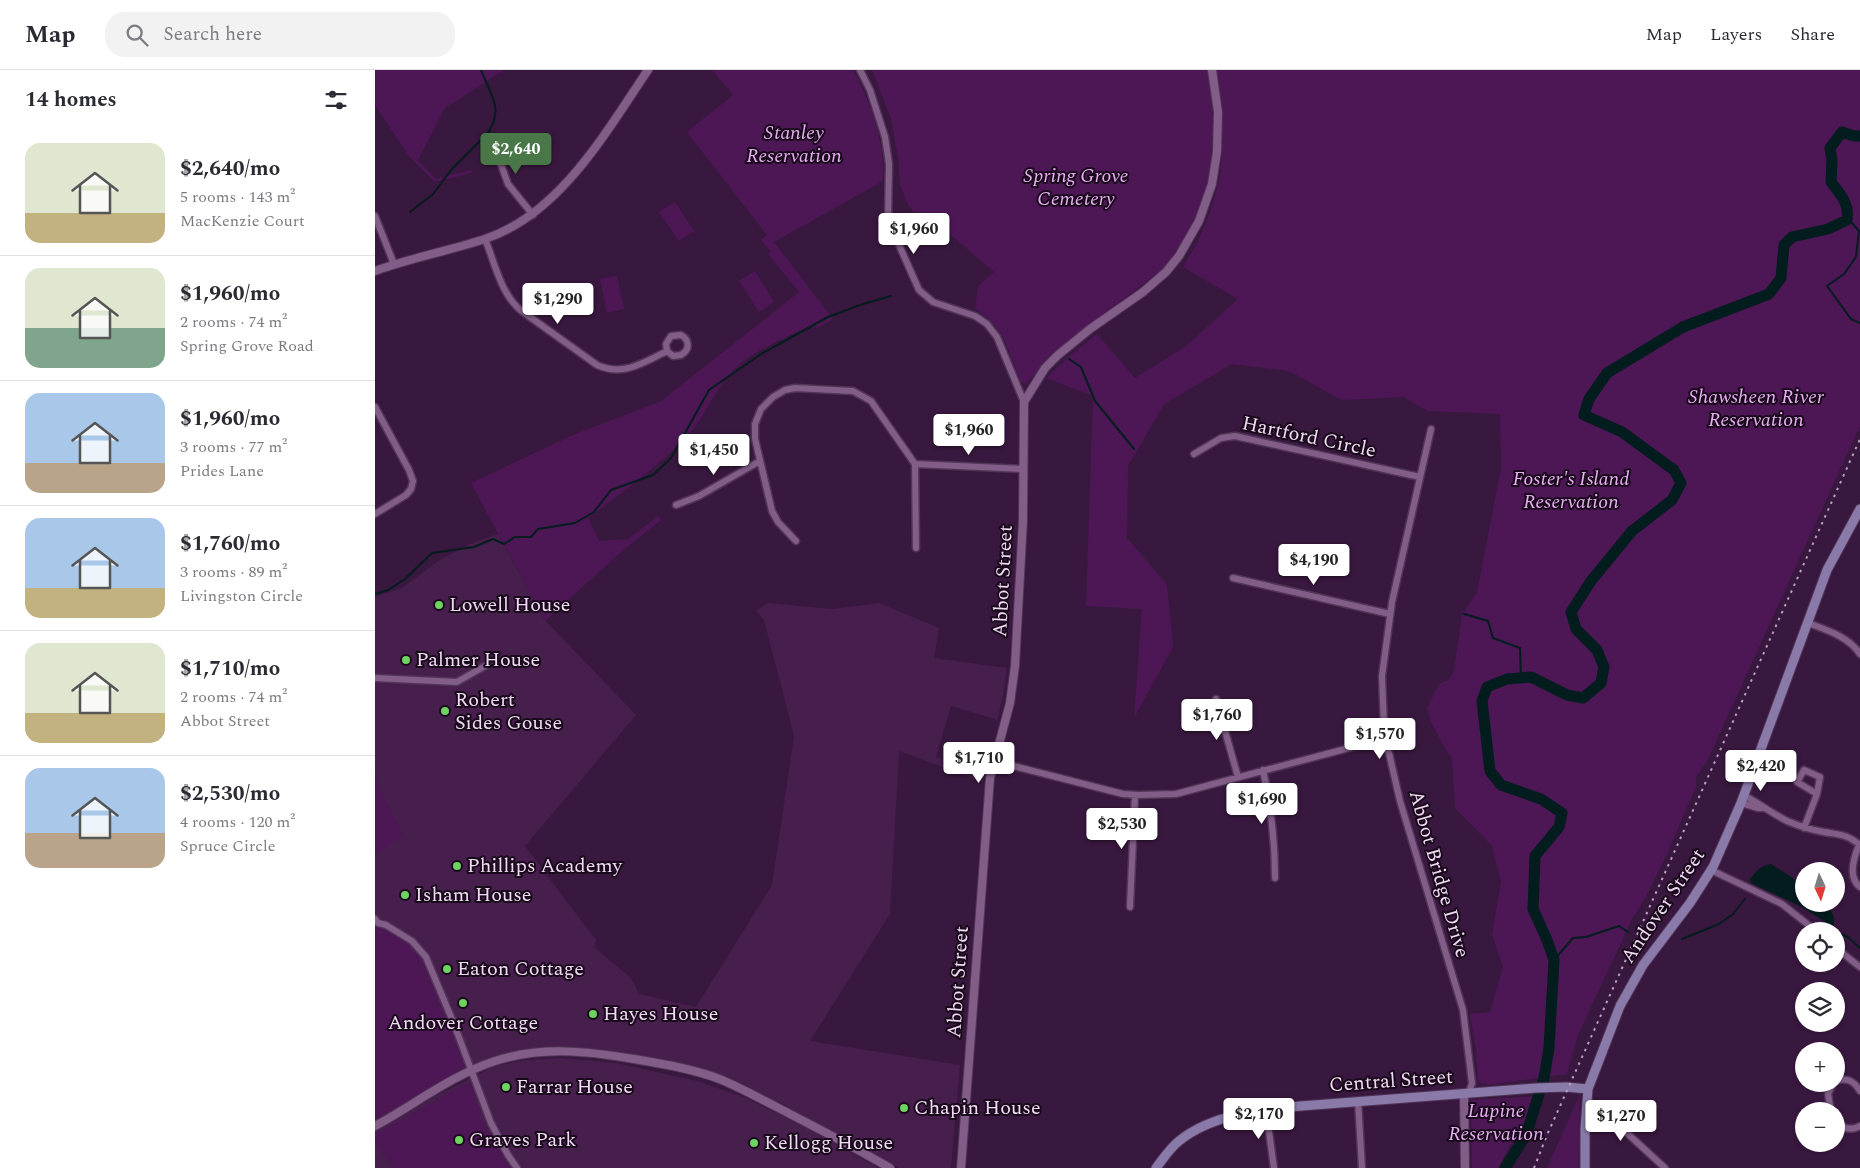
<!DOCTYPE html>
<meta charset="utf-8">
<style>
body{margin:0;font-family:Spectral,serif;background:#f2f2f3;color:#2b2b33;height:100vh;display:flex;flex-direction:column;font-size:19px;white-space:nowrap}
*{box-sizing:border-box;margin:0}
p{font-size:16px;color:#7c7c81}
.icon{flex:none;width:28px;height:28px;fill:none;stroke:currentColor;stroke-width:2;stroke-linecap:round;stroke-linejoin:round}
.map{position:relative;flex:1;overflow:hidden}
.drawer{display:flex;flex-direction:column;background:#fff;width:375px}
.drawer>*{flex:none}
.needle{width:32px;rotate:176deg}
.fabs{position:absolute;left:1420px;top:792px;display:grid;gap:10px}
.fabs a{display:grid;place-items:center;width:50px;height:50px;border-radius:50%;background:#fff;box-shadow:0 1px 4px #0004;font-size:25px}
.price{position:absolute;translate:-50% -42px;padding:0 11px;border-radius:5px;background:#fff;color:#222;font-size:16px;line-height:32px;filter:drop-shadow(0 1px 2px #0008)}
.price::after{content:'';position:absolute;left:50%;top:30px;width:15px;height:11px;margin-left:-8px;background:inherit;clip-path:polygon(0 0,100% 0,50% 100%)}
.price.active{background:#497748;color:#fff}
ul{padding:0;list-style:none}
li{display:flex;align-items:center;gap:15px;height:125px;padding:0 25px}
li+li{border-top:1px solid #e1e1e2}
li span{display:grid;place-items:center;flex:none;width:140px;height:100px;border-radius:15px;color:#555}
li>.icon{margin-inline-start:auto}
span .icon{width:60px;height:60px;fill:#fffc;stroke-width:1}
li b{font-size:21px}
h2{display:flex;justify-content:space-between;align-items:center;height:60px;padding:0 25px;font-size:21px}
header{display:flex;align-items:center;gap:30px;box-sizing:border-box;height:70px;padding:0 25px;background:#fff;border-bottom:1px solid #e1e1e2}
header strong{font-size:24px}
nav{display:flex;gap:28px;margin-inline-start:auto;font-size:18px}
.search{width:350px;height:45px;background:#f2f2f3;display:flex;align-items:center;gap:12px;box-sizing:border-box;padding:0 18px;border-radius:20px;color:#7c7c81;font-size:19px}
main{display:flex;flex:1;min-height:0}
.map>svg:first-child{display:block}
.built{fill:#461f4c}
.green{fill:#4d1756}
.water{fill:#031c1e}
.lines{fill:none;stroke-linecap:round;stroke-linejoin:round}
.stream{stroke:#031c1e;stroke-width:2}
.river{stroke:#031c1e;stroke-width:11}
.minor-casing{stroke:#513556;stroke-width:9}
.tertiary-casing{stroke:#513556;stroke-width:10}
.secondary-casing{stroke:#513556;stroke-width:11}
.minor{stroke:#825d88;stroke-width:6}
.tertiary{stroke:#825d88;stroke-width:8}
.secondary{stroke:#897aaa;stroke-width:9}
.rail{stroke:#b9a0bd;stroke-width:2;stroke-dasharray:2.5 5;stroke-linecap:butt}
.poi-dot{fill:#6ed361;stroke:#190a1b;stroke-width:2}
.labels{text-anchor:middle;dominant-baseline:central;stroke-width:4;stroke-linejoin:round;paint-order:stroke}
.park-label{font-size:20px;font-style:italic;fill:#e8adf2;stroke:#190a1b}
.street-label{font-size:20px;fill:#f0daf3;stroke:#190a1b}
.poi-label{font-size:20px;fill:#f0daf3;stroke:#190a1b;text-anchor:start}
</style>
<header>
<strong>Map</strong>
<div class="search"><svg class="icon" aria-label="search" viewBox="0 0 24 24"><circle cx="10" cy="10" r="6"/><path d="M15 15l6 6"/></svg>Search here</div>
<nav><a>Map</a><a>Layers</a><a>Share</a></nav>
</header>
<main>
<section class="drawer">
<h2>14 homes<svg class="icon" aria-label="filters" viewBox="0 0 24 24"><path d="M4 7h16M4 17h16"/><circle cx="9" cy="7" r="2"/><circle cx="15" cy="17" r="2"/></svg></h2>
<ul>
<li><span style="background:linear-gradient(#dfe7d0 70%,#c2b280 0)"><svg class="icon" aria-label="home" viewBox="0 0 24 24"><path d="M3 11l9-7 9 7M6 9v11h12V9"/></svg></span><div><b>$2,640/mo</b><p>5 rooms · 143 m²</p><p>MacKenzie Court</p></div></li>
<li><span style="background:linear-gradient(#dfe7d0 60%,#7fa58c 0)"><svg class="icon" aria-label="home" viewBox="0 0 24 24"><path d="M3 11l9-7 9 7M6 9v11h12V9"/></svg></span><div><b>$1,960/mo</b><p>2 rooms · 74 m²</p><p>Spring Grove Road</p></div></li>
<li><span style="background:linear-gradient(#a9c7e8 70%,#b9a48a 0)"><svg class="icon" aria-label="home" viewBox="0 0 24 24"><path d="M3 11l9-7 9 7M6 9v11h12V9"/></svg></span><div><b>$1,960/mo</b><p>3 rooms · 77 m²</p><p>Prides Lane</p></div></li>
<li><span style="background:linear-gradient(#a9c7e8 70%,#c2b280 0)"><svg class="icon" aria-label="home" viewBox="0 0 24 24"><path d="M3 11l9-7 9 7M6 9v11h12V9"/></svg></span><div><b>$1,760/mo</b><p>3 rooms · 89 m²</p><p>Livingston Circle</p></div></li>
<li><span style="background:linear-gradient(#dfe7d0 70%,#c2b280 0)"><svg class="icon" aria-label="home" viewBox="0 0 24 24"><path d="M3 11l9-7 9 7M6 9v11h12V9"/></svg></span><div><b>$1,710/mo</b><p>2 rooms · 74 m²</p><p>Abbot Street</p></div></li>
<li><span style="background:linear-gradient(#a9c7e8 65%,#b9a48a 0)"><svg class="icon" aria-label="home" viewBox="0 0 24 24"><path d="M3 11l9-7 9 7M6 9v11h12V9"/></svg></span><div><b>$2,530/mo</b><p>4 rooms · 120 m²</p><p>Spruce Circle</p></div></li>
</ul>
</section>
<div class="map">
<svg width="1485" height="1098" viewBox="0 0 1485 1098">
<rect width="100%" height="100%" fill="#39183f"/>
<path class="built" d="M123,464L169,549L261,645L150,776L221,870L219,877L256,908L264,924L321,937L397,815L419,666L389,550L381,541L392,533L457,539L504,533L564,558L559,588L632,598L628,626L622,652L620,649L576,636L561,687L609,706L608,712L524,681L515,844L435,971L585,995L576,1098H524L404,1032L359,1011L319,999L215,979L196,978L119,988L91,1000L0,1051V527L27,518L66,489L95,474Z
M187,988L241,993L322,1011L369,1027L435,1060L503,1098H0V1061L61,1026L120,996L152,990Z"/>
<path class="green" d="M0,0H129L70,38L43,90L61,109L96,100L97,103L60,112L34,86L0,35Z
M337,0H478C497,34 510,72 508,111L399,172L458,249L442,258L439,254C413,267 380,279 359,300C340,318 331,346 313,365C283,397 248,422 213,448L224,471L253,469L283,446L286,450L246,482L170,551L96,413L198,365L286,331L424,222L393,184L396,182L386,170L392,165L312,62L358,25Z
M497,0H833C837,18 838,38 838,57C837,114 825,153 789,198L690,273L651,314L646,312C633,280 630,258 600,238L603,216L619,202L575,164L554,160L533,135L525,114L523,87L516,49Z
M839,0H1485V356L1332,691L1321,707V717C1301,761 1284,809 1257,849L1203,965L1192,1004L1113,1015L1106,1013L1103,1010L1101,980L1095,944L1115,942L1128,897L1117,864L1126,812L1117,776L1080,738L1077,688L1072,682L1056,652L1052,638L1064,614L1075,609L1079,600L1087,545L1102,522L1126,398L1125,344L1053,341L1028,327L967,330L914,301L857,294L789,334L753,396L752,468L792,515L798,577L759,648L767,539L711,536L718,326L671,308L696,285L722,264L760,308L810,277L863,229L808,197C831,161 848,117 847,73C847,49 842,24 839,0Z
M300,132L319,161L304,171L284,142Z
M380,201L399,232L384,242L364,211Z
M242,206L249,239L232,243L225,209Z
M0,701L6,721L28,765L0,784Z
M0,853H3L37,871L51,887L96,1001L0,1056Z
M95,1012L109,1054L136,1098H17L0,1071V1064Z
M1205,1024L1203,1098H1172Z
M1168,1026L1134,1077L1123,1098H1097L1096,1030Z"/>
<path class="water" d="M1396,794L1418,808L1423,815L1429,817V834H1452L1459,847V855H1455L1427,837L1376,813L1375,809C1381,802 1386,795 1396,794Z"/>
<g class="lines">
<path class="stream" d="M106,0C115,24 130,39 112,64
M35,142L58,124L76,100L106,70
M1472,150L1476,152L1484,161L1481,187L1469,204L1452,216L1476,249L1485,253
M694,289L706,297L720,331L759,379
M0,524L13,520L30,509L57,483L99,477L118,469L129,474L140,467H156L163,459L200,453L219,442L236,420L278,405L296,388L334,320L386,284L453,247L488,234L516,226
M1089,544L1113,551L1118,568L1145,578L1146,608
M1457,855L1461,861
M1461,862L1473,867L1485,878
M1307,869L1344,854L1358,844L1370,829
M1179,890L1198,868L1211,867L1244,856L1253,862"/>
<path class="river" d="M1130,1098L1151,1065L1169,1008L1174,978L1179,890L1172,870L1158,839L1160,786L1184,757L1187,743L1166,729L1126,715L1115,701L1107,631L1112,617L1132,609L1156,607L1192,625L1208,628L1226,613L1229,597L1222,580L1201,559L1196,542L1216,511L1257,461L1297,430L1306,413L1299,400L1247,362L1209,345L1214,329L1232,303L1308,257L1394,224L1406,208L1409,175L1417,167L1453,159L1472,150C1475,134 1465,124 1456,112L1457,91L1455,78L1467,62L1479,66H1485"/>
<g class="minor-casing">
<path id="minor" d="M485,0L495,20L510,67L514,94L513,150L544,220L558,232L600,246L612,254L622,267L649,332
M115,73L124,89L133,114L158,145
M0,146L19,194
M110,169C120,193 126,226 148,242L222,295C248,307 270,292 292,281L298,286L306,285C315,280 315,270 306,265L296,266L291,274L292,281
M0,337L34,400L38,411L36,419L31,425L0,444
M1056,359L1017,532L1007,606L1009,657L1008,673L1014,683L1025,731L1088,940L1097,1013L1094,1023
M819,384L846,368L860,366L1045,407
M540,394L648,399
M301,435L324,426L385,391
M421,471L403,452L397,441L380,369V354L386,339L398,327L410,320L420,318L478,321L496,331L540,394L541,478
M858,508L1015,544
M1433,553C1452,560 1474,567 1485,584
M0,608L82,612L110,596
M841,629L863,707
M619,691L748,724L763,725L801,724L989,674L1008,673
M888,700C896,736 900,771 900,808
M1368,725C1384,733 1396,743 1412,751C1424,756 1436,760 1449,762C1465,765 1472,764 1485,775
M1366,733L1383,738H1390
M1429,758L1442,724L1445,707L1429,700L1422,712L1442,724
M1484,775C1479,787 1472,807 1485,817
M1336,800L1407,834L1441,861
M755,837L760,725
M0,849L3,853L11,855L37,871L51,887L79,954L116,1053L133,1085L142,1098
M1461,878L1485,897
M1461,1011C1472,1007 1479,1011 1485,1021
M1212,1030L1241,1053L1290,1098
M983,1031L987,1098
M891,1040L899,1098
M1456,1041L1453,1024L1458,1014
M1461,1051C1468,1059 1476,1061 1485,1056"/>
</g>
<g class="tertiary-casing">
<path id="tertiary" d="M0,201C36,188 73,181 110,169C185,144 231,62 273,0
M1089,1024L1090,1098
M0,1056C39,1035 77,1005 120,991C166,976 212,981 259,989C288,994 319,999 347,1010C370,1020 392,1032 415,1044C448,1061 482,1079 515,1098
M586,1098L615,708L635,633L640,596L648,450L649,332L670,298L683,285L715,259L768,222L791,202L804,186L824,151L837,114L842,82L843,42L837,0"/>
</g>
<g class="secondary-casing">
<path id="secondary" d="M781,1098C788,1089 795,1078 804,1071C838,1044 885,1040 926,1036L1161,1018L1191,1017L1213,1019
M1210,1098V1059L1213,1019L1245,936L1268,895L1315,833L1338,797L1366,733L1452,500L1485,439"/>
</g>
<use href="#minor" class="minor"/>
<use href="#tertiary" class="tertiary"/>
<use href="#secondary" class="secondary"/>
<path class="rail" d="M1159,1098L1172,1065L1485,369"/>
</g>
<g class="poi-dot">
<circle cx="64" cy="535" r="5"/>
<circle cx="31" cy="590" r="5"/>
<circle cx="70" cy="641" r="5"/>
<circle cx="82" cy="796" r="5"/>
<circle cx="30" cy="825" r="5"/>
<circle cx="72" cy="899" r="5"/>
<circle cx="88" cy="933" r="5"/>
<circle cx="218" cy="944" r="5"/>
<circle cx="131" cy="1017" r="5"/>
<circle cx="529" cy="1038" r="5"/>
<circle cx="84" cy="1070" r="5"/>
<circle cx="379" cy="1073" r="5"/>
</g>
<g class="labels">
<g class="park-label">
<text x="419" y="63">Stanley<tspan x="419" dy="23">Reservation</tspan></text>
<text x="701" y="106">Spring Grove<tspan x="701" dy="23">Cemetery</tspan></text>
<text x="1381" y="327">Shawsheen River<tspan x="1381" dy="23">Reservation</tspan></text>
<text x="1196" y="409">Foster's Island<tspan x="1196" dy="23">Reservation</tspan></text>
<text x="1121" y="1041">Lupine<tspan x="1121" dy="23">Reservation</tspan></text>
</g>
<g class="street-label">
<text transform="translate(934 367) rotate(12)">Hartford Circle</text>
<text transform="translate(628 511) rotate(-87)">Abbot Street</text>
<text transform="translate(1064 804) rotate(74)">Abbot Bridge Drive</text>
<text transform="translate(1288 836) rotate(-56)">Andover Street</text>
<text transform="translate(583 912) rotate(-86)">Abbot Street</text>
<text transform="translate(1016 1011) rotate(-4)">Central Street</text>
</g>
<g class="poi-label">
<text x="74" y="535">Lowell House</text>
<text x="41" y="590">Palmer House</text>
<text x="80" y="630">Robert<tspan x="80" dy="23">Sides Gouse</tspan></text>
<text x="92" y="796">Phillips Academy</text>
<text x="40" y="825">Isham House</text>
<text x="82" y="899">Eaton Cottage</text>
<text x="228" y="944">Hayes House</text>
<text x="88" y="953" text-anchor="middle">Andover Cottage</text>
<text x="141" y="1017">Farrar House</text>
<text x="539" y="1038">Chapin House</text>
<text x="94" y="1070">Graves Park</text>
<text x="389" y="1073">Kellogg House</text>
</g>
</g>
</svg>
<div class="fabs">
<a><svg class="needle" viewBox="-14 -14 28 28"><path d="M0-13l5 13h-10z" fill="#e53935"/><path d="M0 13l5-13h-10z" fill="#7c7c81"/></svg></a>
<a><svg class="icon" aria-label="locate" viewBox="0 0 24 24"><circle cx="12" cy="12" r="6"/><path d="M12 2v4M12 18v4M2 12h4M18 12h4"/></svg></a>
<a><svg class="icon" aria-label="layers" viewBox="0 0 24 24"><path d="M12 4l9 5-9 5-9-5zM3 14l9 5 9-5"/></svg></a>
<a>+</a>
<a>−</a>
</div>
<b class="price active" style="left:141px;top:105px">$2,640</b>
<b class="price" style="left:539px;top:185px">$1,960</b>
<b class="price" style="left:183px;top:255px">$1,290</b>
<b class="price" style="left:594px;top:386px">$1,960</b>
<b class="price" style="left:339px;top:406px">$1,450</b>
<b class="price" style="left:939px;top:516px">$4,190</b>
<b class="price" style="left:842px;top:671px">$1,760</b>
<b class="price" style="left:1005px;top:690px">$1,570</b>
<b class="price" style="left:604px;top:714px">$1,710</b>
<b class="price" style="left:1386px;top:722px">$2,420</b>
<b class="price" style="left:887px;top:755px">$1,690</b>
<b class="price" style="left:747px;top:780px">$2,530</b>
<b class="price" style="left:884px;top:1070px">$2,170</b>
<b class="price" style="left:1246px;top:1072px">$1,270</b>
</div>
</main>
